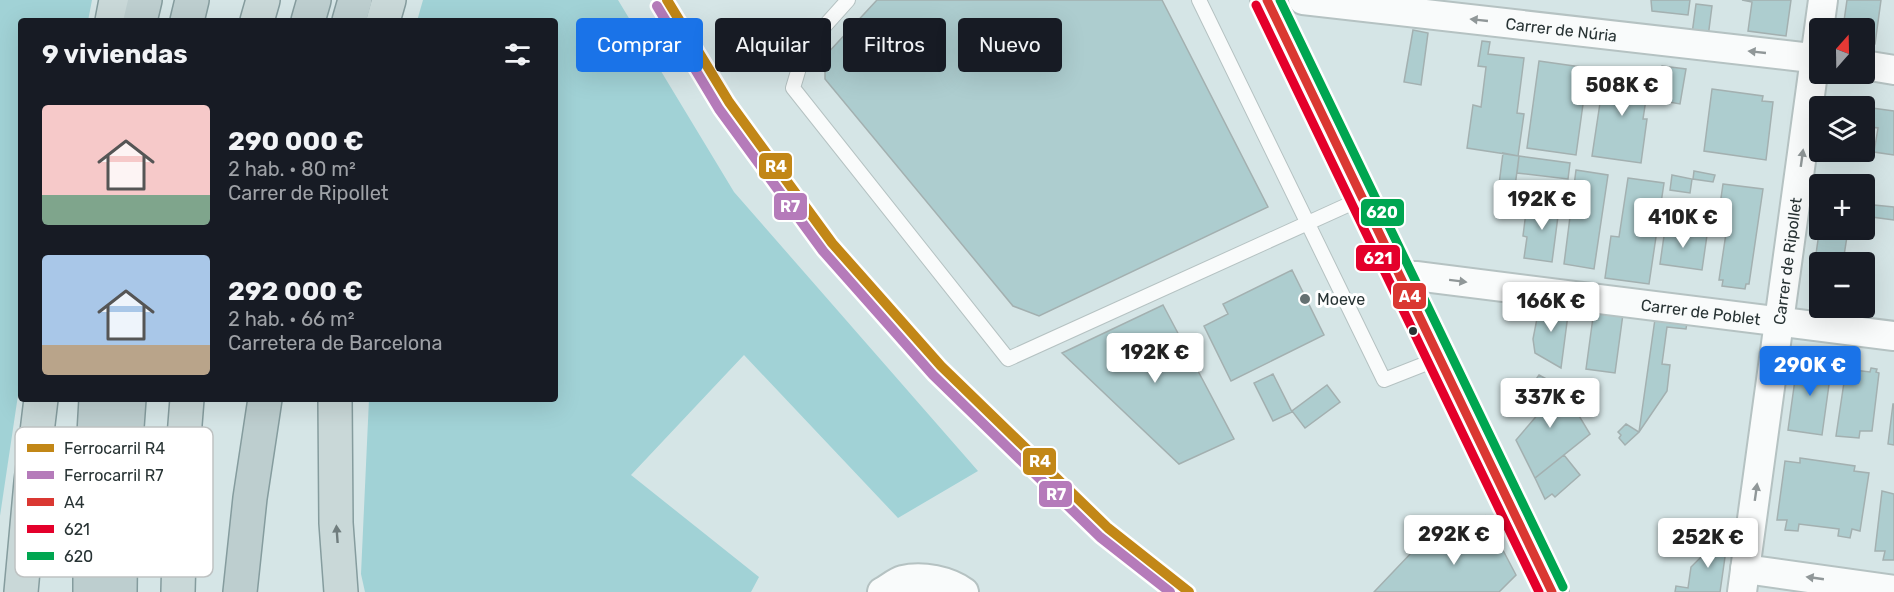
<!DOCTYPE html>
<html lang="es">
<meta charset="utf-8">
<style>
body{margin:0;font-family:Rubik,sans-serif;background:#242831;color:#f1f3f6;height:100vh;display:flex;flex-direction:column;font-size:22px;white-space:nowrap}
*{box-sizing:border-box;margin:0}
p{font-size:20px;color:#9ea1a6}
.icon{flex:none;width:33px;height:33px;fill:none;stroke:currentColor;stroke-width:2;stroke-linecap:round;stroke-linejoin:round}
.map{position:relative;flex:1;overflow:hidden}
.side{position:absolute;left:18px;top:18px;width:540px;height:384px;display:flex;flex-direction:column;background:#171b24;border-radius:6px;box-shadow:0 6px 24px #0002}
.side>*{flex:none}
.top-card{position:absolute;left:576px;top:18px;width:570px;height:54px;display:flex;gap:12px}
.needle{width:39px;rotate:20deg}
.controls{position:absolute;left:1809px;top:18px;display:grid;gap:12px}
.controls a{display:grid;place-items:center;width:66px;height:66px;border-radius:6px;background:#171b24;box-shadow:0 6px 24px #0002;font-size:30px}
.price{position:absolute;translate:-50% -51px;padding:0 14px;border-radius:6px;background:#fff;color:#222;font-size:20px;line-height:39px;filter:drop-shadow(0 2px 3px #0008)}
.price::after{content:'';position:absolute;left:50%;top:36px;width:18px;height:14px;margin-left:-9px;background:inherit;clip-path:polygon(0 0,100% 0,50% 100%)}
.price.current{background:#1a73e8;color:#fff}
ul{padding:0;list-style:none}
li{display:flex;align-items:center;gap:18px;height:150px;padding:0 24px}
li span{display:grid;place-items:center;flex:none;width:168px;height:120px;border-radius:6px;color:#555}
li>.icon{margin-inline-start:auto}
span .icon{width:72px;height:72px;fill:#fffc;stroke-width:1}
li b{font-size:26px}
h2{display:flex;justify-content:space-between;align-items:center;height:72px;padding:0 24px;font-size:26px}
.tag{padding:0 21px;border-radius:6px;background:#171b24;box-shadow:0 6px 24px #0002;font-size:21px;line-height:54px}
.tag.current{background:#1a73e8;color:#fff}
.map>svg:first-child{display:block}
.green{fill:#a1d2d6}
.building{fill:#adcdcf;stroke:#a3b0b0;stroke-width:1.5}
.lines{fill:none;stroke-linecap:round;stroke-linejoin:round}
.service-casing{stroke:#b5c2c2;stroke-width:16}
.minor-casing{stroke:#b5c2c2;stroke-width:32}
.secondary-casing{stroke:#b5c2c2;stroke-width:36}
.trunk-casing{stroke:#859c9e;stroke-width:36}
.motorway-casing{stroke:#859c9e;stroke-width:36}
.service{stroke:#f9fbfb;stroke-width:14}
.minor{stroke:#f9fbfb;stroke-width:28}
.secondary{stroke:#f9fbfb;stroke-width:33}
.trunk{stroke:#c9d8d8;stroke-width:33}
.motorway{stroke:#bdcecf;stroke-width:33}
.bus-1-casing{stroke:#fff;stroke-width:14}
.bus-2-casing{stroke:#fff;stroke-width:14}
.bus-3-casing{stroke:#fff;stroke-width:14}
.bus-1{stroke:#da3832;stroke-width:9}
.bus-2{stroke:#e4002b;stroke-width:9}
.bus-3{stroke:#00a651;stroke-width:9}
.rail-1-casing{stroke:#fff;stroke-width:15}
.rail-2-casing{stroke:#fff;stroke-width:15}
.rail-1{stroke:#c28717;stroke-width:10}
.rail-2{stroke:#b57bba;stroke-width:10}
.oneway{fill:#909798}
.oneway2{fill:#707d7e}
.poi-dot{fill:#657172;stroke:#fff;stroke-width:2}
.bus-dot{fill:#283334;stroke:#fff;stroke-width:2}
.labels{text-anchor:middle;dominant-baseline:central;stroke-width:6;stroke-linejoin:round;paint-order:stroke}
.street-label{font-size:16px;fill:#283334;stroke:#fff}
.poi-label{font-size:16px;fill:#283334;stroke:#fff;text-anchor:start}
.key{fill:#fff;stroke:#bec2c2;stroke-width:1.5}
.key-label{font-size:16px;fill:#283334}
.line-badge{stroke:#fff;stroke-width:2}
.badge-label{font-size:16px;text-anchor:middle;font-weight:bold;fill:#fff}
</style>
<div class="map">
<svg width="1894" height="592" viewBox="0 0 1894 592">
<rect width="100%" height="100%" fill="#d5e5e6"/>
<path class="green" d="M0,0H92L88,21H21V375L0,516Z
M423,0H618L734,192L978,471L898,518L744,355L631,475L759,577L751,592H365L361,574L369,399H555V21H417Z"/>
<path class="building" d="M877,0H1162L1268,207L1039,316L1013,306L825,79V56Z
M1651,0H1690L1688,15L1652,11Z
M1742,0H1791L1786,36L1748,31L1752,2Z
M1847,0H1881L1875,44L1864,43V28H1843Z
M1696,4L1712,6L1708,37L1692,34Z
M1413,30L1428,33L1421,85L1404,82Z
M1482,41L1490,42L1488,54L1524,58L1517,113L1524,114L1518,156L1467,148L1473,105L1481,107L1486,67L1478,66Z
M1539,61L1588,68L1576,155L1527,148Z
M1662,66L1686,69L1680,104L1657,100Z
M1605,70L1652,76L1650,94L1647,93L1643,119H1647L1641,163L1592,156Z
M1712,89L1763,96L1762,101L1773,102L1766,160L1704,151Z
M1872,108L1894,111V155L1874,152L1878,128L1871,127Z
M1836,152H1860L1859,161L1843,158V152Z
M1503,153L1519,156L1514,194L1498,192Z
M1519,156L1570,163L1568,179L1517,173Z
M1576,170L1608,175L1594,269L1564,264Z
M1694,171L1715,175L1713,182L1693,179Z
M1672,175L1692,179L1690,193L1670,190Z
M1628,178L1664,183L1649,284L1605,278L1611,236L1619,237Z
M1723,184L1763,189L1749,284H1746L1745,289L1722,286L1723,280H1719L1728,220L1718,219Z
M1541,198L1560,201L1552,262L1524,258L1527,237L1523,236L1526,212L1539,214Z
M1864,204L1894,207V220L1864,216Z
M1676,225H1682V231L1707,235L1702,270L1660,264L1665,229L1676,230Z
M1820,226V230H1848L1843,262H1820V290L1811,289Z
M1292,270L1324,335L1231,381L1204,326L1228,314L1223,304Z
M1540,303L1569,307L1561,368L1535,353L1533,339Z
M1163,305L1234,439L1179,464L1062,353Z
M1594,310L1623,314L1615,373L1586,369Z
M1655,319L1687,323L1686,329L1667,327L1662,364L1670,365L1667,391L1639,432Z
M1798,358L1832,363L1822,435L1788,430Z
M1871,368L1877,369L1876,372L1879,373L1872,431H1860L1859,438L1836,436L1846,369L1870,372Z
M1273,374L1292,412L1273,421L1254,383Z
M1539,375L1561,387L1556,393L1575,409L1590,434L1535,478L1516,440L1546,405L1527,392Z
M1327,385L1340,402L1305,428L1292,411Z
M1893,404H1894V445L1888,444Z
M1626,424L1639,432L1625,445L1619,438L1621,435L1618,432Z
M1564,455L1580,475L1555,497L1552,494L1545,499L1535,478Z
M1800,458L1855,466L1854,471L1869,473L1860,531L1852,529L1850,538L1838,536L1839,529L1799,524L1798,531L1785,530L1787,520H1777L1785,461L1800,463Z
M1882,491L1894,494V560H1883L1885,551H1875Z
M1485,516L1516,575L1499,592H1374L1432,531L1450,551Z
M1729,529L1720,592H1675L1676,586L1688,588L1691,567Z"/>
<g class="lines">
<g class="service-casing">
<path id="service" d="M848,0L805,48L793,88L1008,359L1363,198
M1199,0L1384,380L1440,358"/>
</g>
<g class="minor-casing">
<g id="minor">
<path id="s1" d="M1303,0L1820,59"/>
<path d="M1864,65L1894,70"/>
<path id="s2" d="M1400,276H1416L1894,336"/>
<path d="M1745,569L1894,590"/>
<path d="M882,592C889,588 896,582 903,580C922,575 949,581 964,592"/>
<path id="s3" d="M1742,592L1823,0"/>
</g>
</g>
<g class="secondary-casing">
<path id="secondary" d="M1267,0L1552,592"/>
</g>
<g class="trunk-casing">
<path id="trunk" d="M112,21L116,0
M257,21L263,0
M383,21L389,0
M335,399L336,523L341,592
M21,592L31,482L41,399
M178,592L181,475L187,399"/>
</g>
<g class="motorway-casing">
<path id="motorway" d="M140,21L145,0
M187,21L192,0
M308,21L314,0
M349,21L355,0
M90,592V503L96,399
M120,592L121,511L129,399
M240,592L250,498L265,399"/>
</g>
<use href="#service" class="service"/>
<use href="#minor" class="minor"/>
<use href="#secondary" class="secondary"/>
<use href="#trunk" class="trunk"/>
<use href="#motorway" class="motorway"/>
<g class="bus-1-casing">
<path id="bus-1" d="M1267,0L1552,592"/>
</g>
<g class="bus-2-casing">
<path id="bus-2" d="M1256,5L1539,592"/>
</g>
<g class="bus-3-casing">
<path id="bus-3" d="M1280,0L1563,587"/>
</g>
<use href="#bus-1" class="bus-1"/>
<use href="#bus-2" class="bus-2"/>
<use href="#bus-3" class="bus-3"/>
<g class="rail-1-casing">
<path id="rail-1" d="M667,0L729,102L832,243L941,366L1108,528L1189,592"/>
</g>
<g class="rail-2-casing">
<path id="rail-2" d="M657,6L719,109L823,251L933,375L1100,537L1170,592"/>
</g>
<use href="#rail-1" class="rail-1"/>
<use href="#rail-2" class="rail-2"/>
</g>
<defs><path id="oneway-solid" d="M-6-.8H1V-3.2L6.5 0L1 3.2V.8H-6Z" transform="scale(1.5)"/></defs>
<g class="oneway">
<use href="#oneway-solid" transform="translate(1479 20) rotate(-174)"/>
<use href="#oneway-solid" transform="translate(1757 52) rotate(-174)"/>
<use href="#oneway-solid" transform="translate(1802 158) rotate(-82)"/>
<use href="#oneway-solid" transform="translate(1458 281) rotate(7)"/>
<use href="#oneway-solid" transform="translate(1756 492) rotate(-82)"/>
<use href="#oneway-solid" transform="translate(1815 578) rotate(-172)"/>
</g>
<use class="oneway2" href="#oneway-solid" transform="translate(337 534) rotate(-94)"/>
<circle class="poi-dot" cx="1305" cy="299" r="6"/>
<circle class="bus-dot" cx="1413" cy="331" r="5"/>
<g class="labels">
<g class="street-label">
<text stroke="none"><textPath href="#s1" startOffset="260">Carrer de Núria</textPath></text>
<text stroke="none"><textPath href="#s3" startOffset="334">Carrer de Ripollet</textPath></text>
<text stroke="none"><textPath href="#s2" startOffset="303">Carrer de Poblet</textPath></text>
</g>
<g class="poi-label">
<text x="1317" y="299">Moeve</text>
</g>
</g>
<rect x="15" y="427" width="198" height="150" rx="9" class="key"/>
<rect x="27" y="444" width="27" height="8" fill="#c28717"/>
<rect x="27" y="471" width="27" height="8" fill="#b57bba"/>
<rect x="27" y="498" width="27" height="8" fill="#da3832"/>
<rect x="27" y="525" width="27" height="8" fill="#e4002b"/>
<rect x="27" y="552" width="27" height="8" fill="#00a651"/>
<g class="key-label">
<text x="64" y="454">Ferrocarril R4</text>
<text x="64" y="481">Ferrocarril R7</text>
<text x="64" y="508">A4</text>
<text x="64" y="535">621</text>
<text x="64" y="562">620</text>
</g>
<g class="line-badge">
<rect x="758" y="152" width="35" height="28" rx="6" fill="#c28717"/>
<rect x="773" y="192" width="35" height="29" rx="6" fill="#b57bba"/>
<rect x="1360" y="198" width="45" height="29" rx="6" fill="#00a651"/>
<rect x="1355" y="244" width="46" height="28" rx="6" fill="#e4002b"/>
<rect x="1392" y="282" width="35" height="28" rx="6" fill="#da3832"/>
<rect x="1022" y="447" width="35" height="29" rx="6" fill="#c28717"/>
<rect x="1038" y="480" width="35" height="28" rx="6" fill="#b57bba"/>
</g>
<g class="badge-label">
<text x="776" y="172">R4</text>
<text x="790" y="212">R7</text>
<text x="1382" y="218">620</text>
<text x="1378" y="264">621</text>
<text x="1410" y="302">A4</text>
<text x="1040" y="467">R4</text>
<text x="1056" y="500">R7</text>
</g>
</svg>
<div class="controls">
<a><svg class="needle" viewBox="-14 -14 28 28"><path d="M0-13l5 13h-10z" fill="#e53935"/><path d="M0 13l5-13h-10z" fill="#9ea1a6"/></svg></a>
<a><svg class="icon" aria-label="layers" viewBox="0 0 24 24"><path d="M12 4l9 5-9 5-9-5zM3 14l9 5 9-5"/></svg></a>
<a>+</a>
<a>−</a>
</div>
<b class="price" style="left:1622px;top:117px">508K €</b>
<b class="price" style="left:1542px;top:231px">192K €</b>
<b class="price" style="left:1683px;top:249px">410K €</b>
<b class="price" style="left:1551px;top:333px">166K €</b>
<b class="price" style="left:1155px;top:384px">192K €</b>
<b class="price current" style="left:1810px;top:397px">290K €</b>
<b class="price" style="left:1550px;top:429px">337K €</b>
<b class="price" style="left:1454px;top:566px">292K €</b>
<b class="price" style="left:1708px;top:569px">252K €</b>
<div class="top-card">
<a class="tag current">Comprar</a>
<a class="tag">Alquilar</a>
<a class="tag">Filtros</a>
<a class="tag">Nuevo</a>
</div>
<section class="side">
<h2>9 viviendas<svg class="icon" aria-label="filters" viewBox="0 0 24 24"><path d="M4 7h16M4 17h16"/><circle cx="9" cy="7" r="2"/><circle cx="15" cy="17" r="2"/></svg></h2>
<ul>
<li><span style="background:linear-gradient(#f6c9c9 75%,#7fa58c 0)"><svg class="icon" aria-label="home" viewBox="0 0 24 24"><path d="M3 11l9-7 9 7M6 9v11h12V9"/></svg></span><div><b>290 000 €</b><p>2 hab. · 80 m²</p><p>Carrer de Ripollet</p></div></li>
<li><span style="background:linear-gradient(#a9c7e8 75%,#b9a48a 0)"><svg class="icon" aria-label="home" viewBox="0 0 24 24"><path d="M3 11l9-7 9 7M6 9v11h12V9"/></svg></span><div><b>292 000 €</b><p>2 hab. · 66 m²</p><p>Carretera de Barcelona</p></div></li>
</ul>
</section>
</div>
